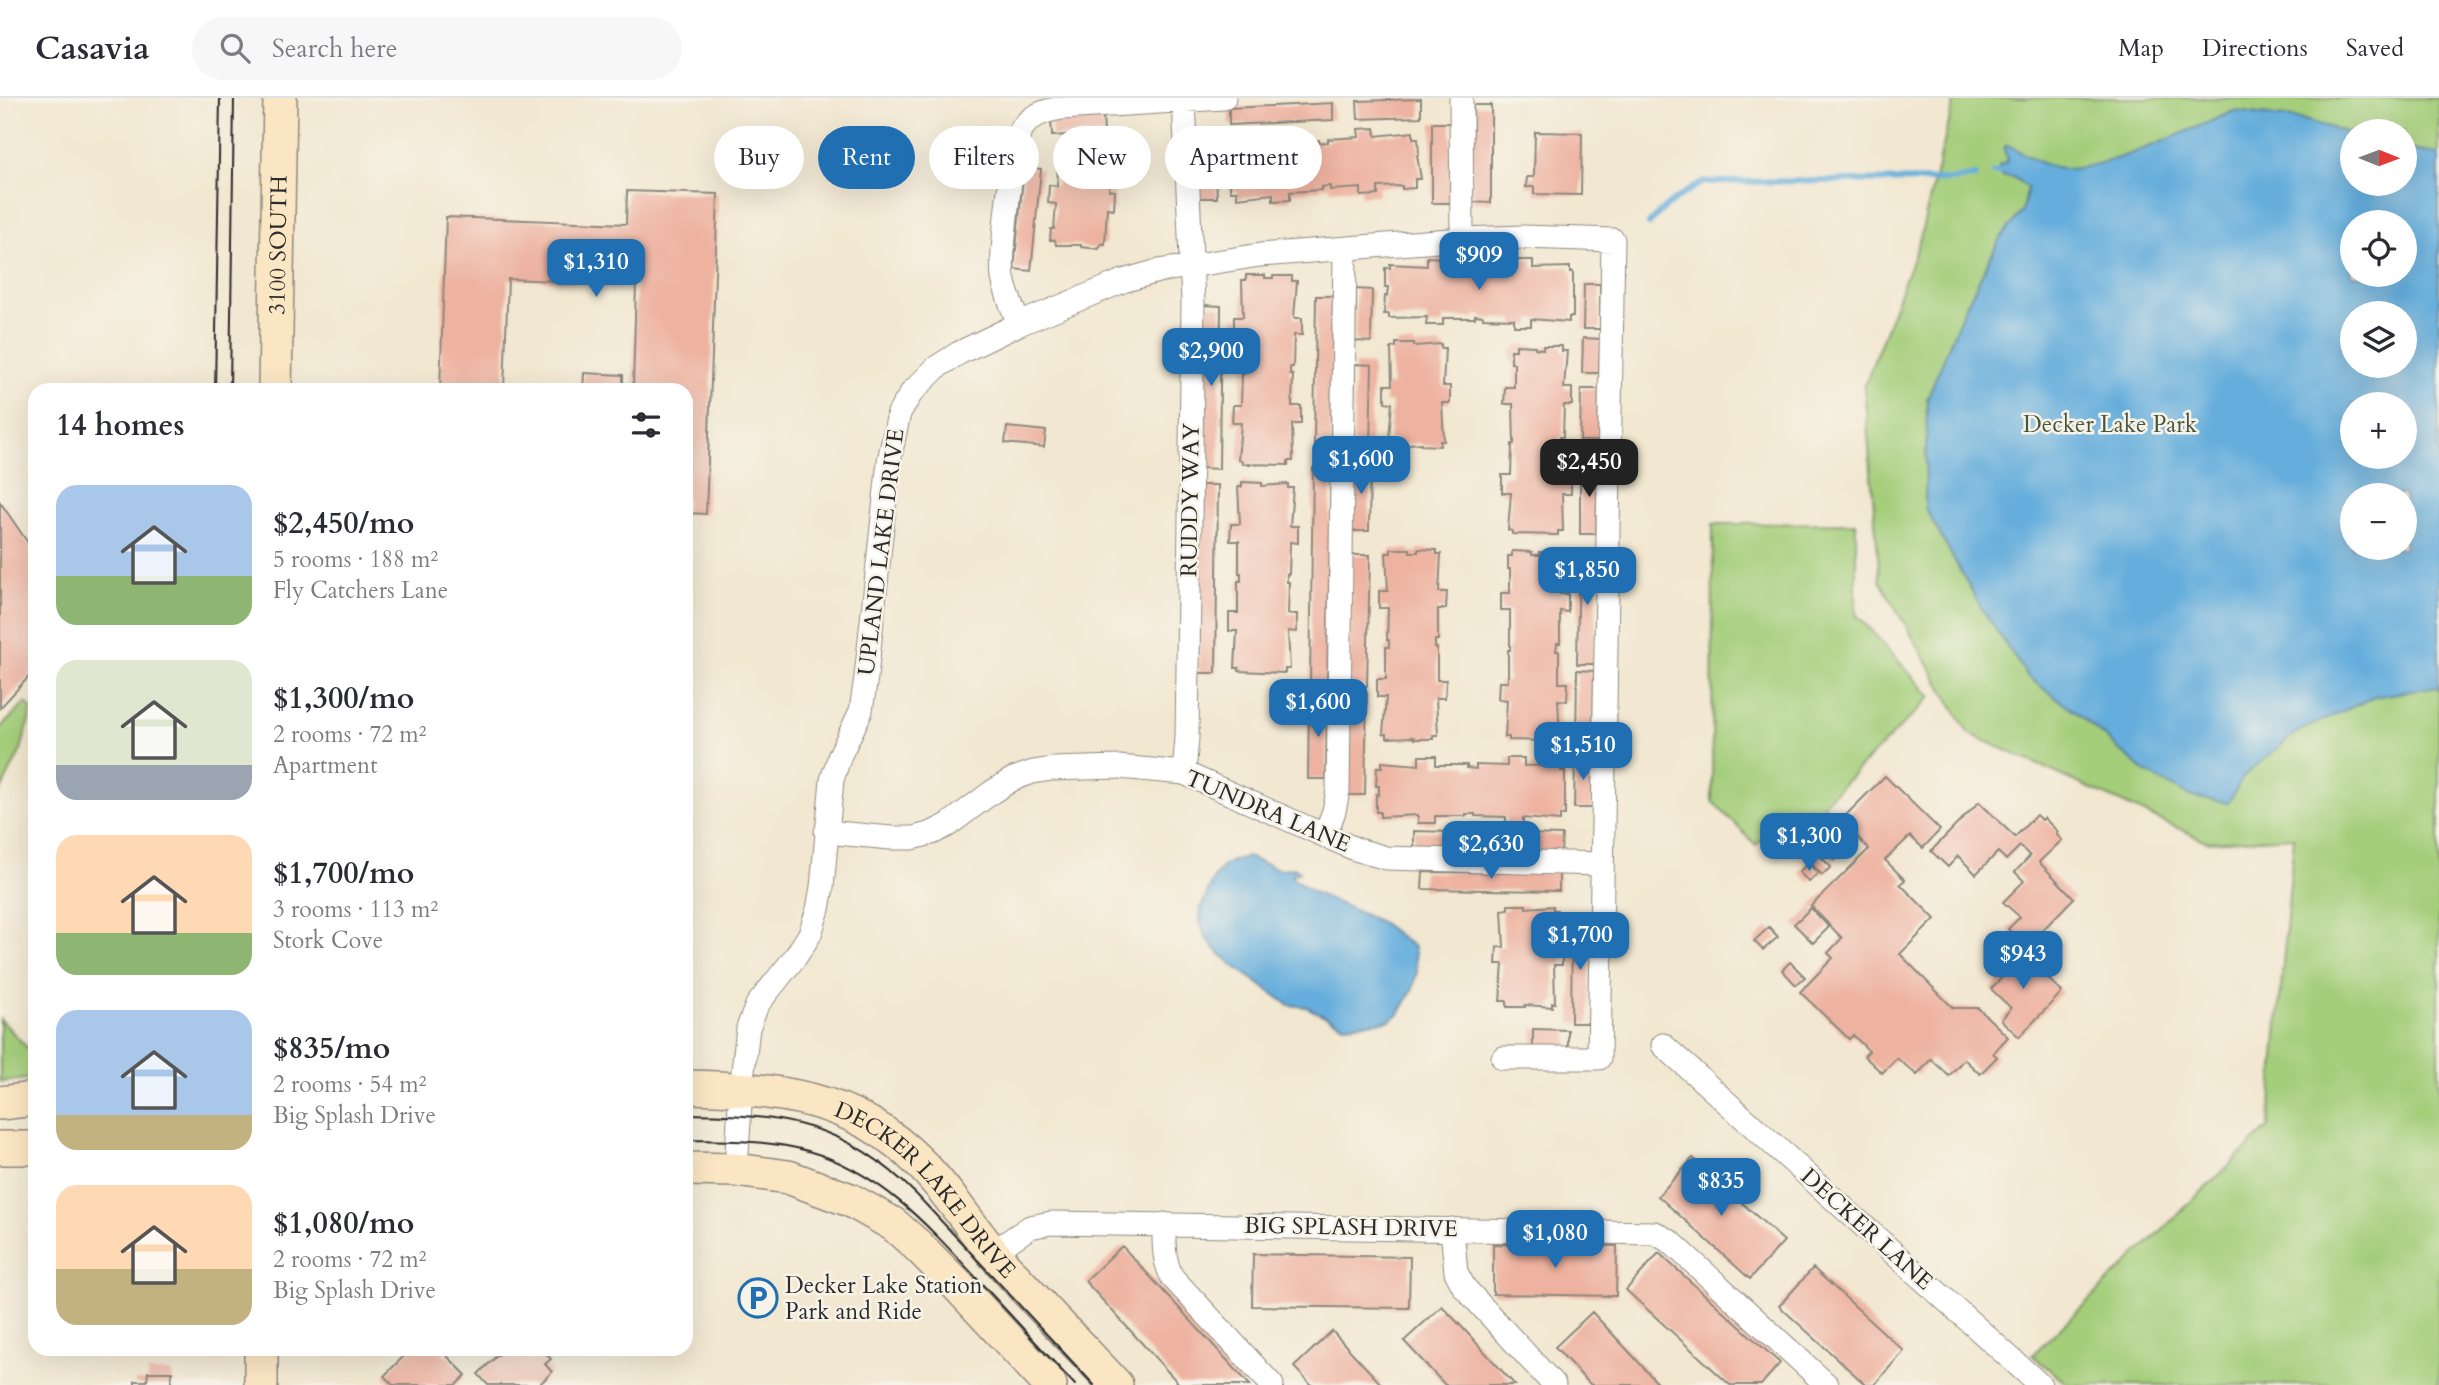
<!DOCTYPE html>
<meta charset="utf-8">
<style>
body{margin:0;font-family:Cardo,serif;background:#f7f7f7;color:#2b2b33;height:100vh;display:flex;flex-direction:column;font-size:26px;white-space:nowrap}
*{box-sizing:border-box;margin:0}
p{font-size:23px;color:#7c7c81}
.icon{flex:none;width:38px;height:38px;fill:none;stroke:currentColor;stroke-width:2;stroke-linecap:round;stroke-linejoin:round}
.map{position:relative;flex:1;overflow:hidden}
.details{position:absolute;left:28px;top:285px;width:665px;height:973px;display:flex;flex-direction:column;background:#fff;border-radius:21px;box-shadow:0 7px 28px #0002}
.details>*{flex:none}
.banner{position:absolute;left:714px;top:28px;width:665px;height:63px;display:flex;gap:14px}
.needle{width:46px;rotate:91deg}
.buttons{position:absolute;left:2340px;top:21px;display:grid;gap:14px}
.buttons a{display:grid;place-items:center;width:77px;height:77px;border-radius:50%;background:#fff;box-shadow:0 7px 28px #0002;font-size:35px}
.price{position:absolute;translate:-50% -60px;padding:0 16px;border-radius:14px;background:#1f6fb2;color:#fff;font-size:23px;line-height:46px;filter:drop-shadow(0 2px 4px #0008)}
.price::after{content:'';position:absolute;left:50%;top:42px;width:21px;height:16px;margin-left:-10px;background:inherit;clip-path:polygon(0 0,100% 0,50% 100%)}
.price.current{background:#222;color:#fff}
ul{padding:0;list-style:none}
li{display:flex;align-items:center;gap:21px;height:175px;padding:0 28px}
li span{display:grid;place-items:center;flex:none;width:196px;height:140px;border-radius:21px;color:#555}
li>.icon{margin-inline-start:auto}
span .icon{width:84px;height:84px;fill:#fffc;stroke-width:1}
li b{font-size:30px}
h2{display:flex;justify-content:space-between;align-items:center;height:84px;padding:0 28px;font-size:30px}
.pill{padding:0 24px;border-radius:32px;background:#fff;box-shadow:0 7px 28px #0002;font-size:24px;line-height:63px}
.pill.current{background:#1f6fb2;color:#fff}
header{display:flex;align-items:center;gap:42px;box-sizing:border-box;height:98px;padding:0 35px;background:#fff;border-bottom:2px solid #e1e1e2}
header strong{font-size:33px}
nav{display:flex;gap:38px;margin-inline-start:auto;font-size:24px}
.search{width:490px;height:63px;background:#f7f7f7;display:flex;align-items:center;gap:18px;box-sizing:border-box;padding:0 24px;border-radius:38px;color:#7c7c81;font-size:26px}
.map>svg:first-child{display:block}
.green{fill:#a4ce7a;stroke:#687c52;stroke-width:2;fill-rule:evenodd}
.water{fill:#65addc;stroke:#486c84;stroke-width:2;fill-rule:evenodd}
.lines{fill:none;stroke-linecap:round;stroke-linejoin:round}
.stream{stroke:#65addc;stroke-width:6}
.building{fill:#eeb2a0}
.street-casing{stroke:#8e897e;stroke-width:25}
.secondary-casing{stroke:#8e897e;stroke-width:36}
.street{stroke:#fff;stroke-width:23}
.secondary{stroke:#fbe6c4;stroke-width:33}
.tram{stroke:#2b2b2b;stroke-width:2}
.labels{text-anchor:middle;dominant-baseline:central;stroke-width:5;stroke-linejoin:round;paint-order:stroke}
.street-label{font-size:23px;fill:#2b2b2b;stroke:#f7f3e8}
.park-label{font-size:23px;fill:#49543f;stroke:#f7f3e8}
.poi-label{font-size:23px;fill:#2b2b2b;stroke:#f7f3e8;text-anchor:start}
</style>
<header>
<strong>Casavia</strong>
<div class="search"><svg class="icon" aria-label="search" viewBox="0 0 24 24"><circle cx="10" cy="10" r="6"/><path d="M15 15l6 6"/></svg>Search here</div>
<nav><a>Map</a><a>Directions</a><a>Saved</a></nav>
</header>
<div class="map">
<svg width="2439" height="1287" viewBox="0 0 2439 1287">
<rect width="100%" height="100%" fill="#f7f3e8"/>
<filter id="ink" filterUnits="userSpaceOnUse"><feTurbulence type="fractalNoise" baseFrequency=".0143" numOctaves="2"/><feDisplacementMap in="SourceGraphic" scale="14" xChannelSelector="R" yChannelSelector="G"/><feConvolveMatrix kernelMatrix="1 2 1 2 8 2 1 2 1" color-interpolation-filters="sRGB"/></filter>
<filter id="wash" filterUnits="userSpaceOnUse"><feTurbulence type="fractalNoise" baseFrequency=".00686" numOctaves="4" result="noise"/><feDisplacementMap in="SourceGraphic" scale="28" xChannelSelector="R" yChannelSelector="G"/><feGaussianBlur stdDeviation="1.57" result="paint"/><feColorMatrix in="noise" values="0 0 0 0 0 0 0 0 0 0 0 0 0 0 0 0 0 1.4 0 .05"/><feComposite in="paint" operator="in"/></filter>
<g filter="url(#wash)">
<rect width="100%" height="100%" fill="#f2e7d0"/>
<path class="green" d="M1955,0H2439V1287H2068L2032,1257L2269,1029L2294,739L2208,744L1968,635L1880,483L1864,289L1919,144ZM2352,33H2404V86H2352ZM2352,124H2404V177H2352ZM2352,215H2404V268H2352ZM2352,306H2404V359H2352ZM2352,397H2404V450H2352Z
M1856,425V516L1931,599L1823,706L1826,710L1819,717L1821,720L1801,740L1782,721L1756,747L1712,703L1713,426Z
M26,605L32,611L21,652L0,694V630Z
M0,921L35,958V980L0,984Z"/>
<path class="water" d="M2234,13L2301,21L2352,36V86H2404L2405,51L2439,56V590L2433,589L2374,599L2297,634L2244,678L2228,705L2192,699L2145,674L2072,611L2028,579L1982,511L1925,410L1927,301L1962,216L1999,142L2022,113L2028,90L2013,79L2001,78L1999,68L2007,64L2004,50L2007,47C2022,54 2040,66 2056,70C2093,78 2196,29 2234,13ZM2352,124H2404V177H2352ZM2352,215H2404V268H2352ZM2352,306H2404V359H2352ZM2352,397H2404V450H2352Z
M1247,759L1278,771L1296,770L1300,774L1293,776L1292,779L1313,794L1381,824L1414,849L1417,873L1412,893L1399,916L1388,923L1344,927L1306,909L1289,907L1234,868L1218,854L1205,839L1200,823L1201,810L1214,780L1223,768L1234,762Z"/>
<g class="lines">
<path class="stream" d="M1993,75L2000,74
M1649,126C1665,107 1682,95 1704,84L1955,82L1976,78"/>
</g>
<g id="blocks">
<path class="building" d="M1421,1V19L1358,21L1357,3Z
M1333,5V22L1229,27V10Z
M1473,7H1491V105L1472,104Z
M1103,17L1104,35L1052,38L1051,20Z
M1432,25H1451V105H1432Z
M1375,30L1376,38L1413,34V40H1418L1419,57H1417L1421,81H1415V90L1402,91V88L1378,89V97L1361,98V90L1330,92V88L1321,89V92L1290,94V102L1273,103V96L1237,100V93H1230V79L1236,78L1235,67H1229L1228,50L1234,49V44H1271V36L1288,35V44L1319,42V45L1328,44V41L1359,39L1358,31Z
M1535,34L1582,35L1581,97L1534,96V89H1526L1527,79H1534Z
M1197,38H1214L1217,100H1199Z
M1064,46L1084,48L1083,50L1110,51L1109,56L1113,57L1109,92L1115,93L1114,111L1107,110L1105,146H1101L1099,151L1081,149V147H1056L1055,142H1050L1051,131H1054L1056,106L1048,105L1049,87L1057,88L1059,51H1063Z
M1024,69L1041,71L1031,173L1014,171Z
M627,93L718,96L706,416L686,415V292H583L584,275L623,277V288H633L636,186L508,181L504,292H440L446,119L626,126Z
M1427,159L1444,160V168L1475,169V172H1484V169H1515V162H1533V170L1570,169V174H1573V219H1569V224L1531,221V228H1514V221L1483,220V218L1475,217V220H1443V227H1426L1427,219L1389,220V216H1384L1385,198H1387L1388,189H1385V170H1390V166L1427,168Z
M1246,177H1265V180H1273V178H1292V183H1297L1294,220H1302V237H1294L1293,269H1290V277H1293L1292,308H1301V326H1292L1293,363H1288V367L1242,366V363L1238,362L1241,325H1232L1233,307H1241L1242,276H1244V268H1243V236H1234V219H1243L1242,182H1246Z
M1584,186H1600V231H1583Z
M1356,191L1372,192L1371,244L1355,243Z
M1316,198H1333L1331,346H1314Z
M1204,207L1221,208L1219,371L1201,370Z
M1583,240L1600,241L1599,275H1582Z
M1396,245H1414V248L1441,246V250H1445L1443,288H1450V305H1442L1444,343H1440V348L1421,347V345L1395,347V342L1389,341L1392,305L1385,304V287H1392L1391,250L1396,249Z
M1516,247L1535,248V250L1543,251V248H1562V253H1567L1564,290H1572V307H1564L1563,339H1560V347H1563L1562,378H1571V396H1562L1563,433H1558V437L1512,436V433L1508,432L1511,395H1502V377H1511L1512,346H1514L1513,306H1504L1505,289H1514V265H1511V252H1516Z
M1355,266L1372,267L1370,346L1353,345Z
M1581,291H1599L1598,343H1580Z
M1007,329L1046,333L1044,349L1005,345Z
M1353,363H1370L1369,433H1352Z
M1580,368H1598L1596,436H1580Z
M1313,370L1331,371L1327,587H1310Z
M1242,384L1262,385V388L1288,386V390H1293L1290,428H1298V445L1290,444L1289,476H1287V484H1289L1288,516H1297V534L1288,533L1290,571H1285V575L1239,573V570H1235L1237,533H1229V515H1238V483H1241V475H1239V443H1230L1231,426H1240L1238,389H1242Z
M1201,387H1218L1216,575H1199Z
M0,404L35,455V572L0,610Z
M1391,451H1410V454H1418V451L1437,452V456H1441L1439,494H1447L1446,511H1438V542H1435V550H1437V582H1446L1445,600H1436L1438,637H1433V641H1414V639L1387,640V636H1383L1386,599H1377V581H1386V549H1389V542H1387L1388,510H1379V493H1388L1386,455H1391Z
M1579,452H1597L1595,566H1577Z
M1512,453L1532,454V457H1539V454H1558V459H1563L1560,496H1568V514L1560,513V545H1557L1556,553H1559V585H1568L1567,603L1558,602L1560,639H1555V643L1509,642V639H1505L1507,602L1498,601L1499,584H1508V552H1510V512H1501V495H1510V471H1508V458H1512Z
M1352,457H1370L1367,588L1349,587Z
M1577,572L1594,573L1593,641H1576Z
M1350,594H1367L1365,697H1348Z
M1309,602H1327L1326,681H1308Z
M1419,658H1436V667H1467V670L1476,671V667L1507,668V660H1524V668L1561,667V673H1565V717H1560V723L1523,720V726H1506V719L1475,718V716H1466V718H1435V725H1418V717L1380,719V714H1376V696L1379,697V688H1376L1377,669H1382V664L1419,667Z
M1575,658L1593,659L1592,710H1574Z
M1885,678L1940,732L1923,750L1910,738L1885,762L1905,782L1900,786L1935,821L1900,856L1953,910H1978L2008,939L1993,955L1997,959L1980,976L1964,961L1949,978L1931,961L1917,977L1897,960L1882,975L1864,958L1869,953L1853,937L1849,941L1800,894L1833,860L1828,855L1842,840L1811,808L1869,751L1841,722Z
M1979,704L2015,739L2036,717L2042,722L2044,720L2058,734L2056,736L2062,742L2039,764L2074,800L2026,849L2008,831L2020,819L2003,804L2024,783L2015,774L2030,758L2020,748L2006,762L1998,754L1976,776L1958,758L1948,769L1931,753Z
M1824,722L1849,748L1834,762L1809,737Z
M1414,733L1562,737L1561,755L1414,751Z
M1818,756L1831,769L1822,777L1810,764Z
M1808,765L1818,775L1809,784L1799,774Z
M1423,774L1559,775V793L1422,791Z
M1508,807H1526V810L1553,808V812H1557L1554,850H1562V867H1554L1555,905H1552V909L1525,907V909H1507V903H1500L1503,866H1496L1497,849H1504L1502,812L1508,811Z
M1811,810L1829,829L1813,845L1794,826Z
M1572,822L1590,823L1589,925H1571Z
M1769,829L1778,839L1763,852L1754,843Z
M2013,846L2062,894L2019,939L2001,922L2011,910L1991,891L2007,874L1996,864Z
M1790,864L1805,879L1796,887L1782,872Z
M1533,931L1568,932V950L1533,949Z
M1693,1060L1784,1143L1750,1181L1658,1098Z
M1493,1146L1617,1148L1616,1198L1493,1196Z
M1122,1148L1250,1287H1180L1085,1183Z
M1659,1155L1780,1265L1761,1287H1730L1626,1192Z
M1253,1156L1410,1159L1409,1210L1252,1208Z
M1813,1170L1904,1253L1874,1287H1866L1779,1208Z
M1442,1208L1460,1227L1515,1287H1445L1404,1243Z
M1592,1214L1634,1259L1659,1287H1591L1583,1279L1555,1249Z
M1332,1233L1382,1287H1311L1294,1269Z
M411,1251H440L466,1277L456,1287H393L384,1278Z
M504,1251H542L551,1261L545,1266L552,1274L539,1287H488L478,1276Z
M148,1274H172L171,1287H135V1283H147Z"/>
</g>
</g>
<g filter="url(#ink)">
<use href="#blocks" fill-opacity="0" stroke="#8e897e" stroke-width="2"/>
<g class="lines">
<g class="street-casing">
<path id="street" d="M1461,0L1462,141
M1019,226C1013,211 1006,196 1003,180C1000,161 1012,48 1021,32C1030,17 1046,12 1062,10L1224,0
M1184,675L1187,640L1193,205L1184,2
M826,734L891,740H913L932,735L948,727L992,694L1013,681L1033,674L1052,671L1119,669L1184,675L1355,751L1386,760L1601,766
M1325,737L1334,713L1338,693L1345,151
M1663,947L2040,1287
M736,1072L741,990L748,930L757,907L796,858L810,836L818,811L822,789L832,682L840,657L861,613L866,579L889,363L899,315L912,294L937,269L959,255L1019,226L1123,183L1158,173L1260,157L1462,141L1524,139L1613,142L1599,960H1503
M1164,1126C1164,1145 1163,1161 1172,1179L1272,1287
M1452,1131L1456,1174L1464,1189L1554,1287
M993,1154L1030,1129L1051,1125L1655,1135L1671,1144L1827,1287"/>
</g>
<g class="secondary-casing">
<g id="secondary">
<path id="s1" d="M275,292L280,0"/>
<path id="s2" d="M686,989C774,991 852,997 918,1063C946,1090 967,1124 992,1154C1032,1200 1075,1243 1116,1287"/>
<path d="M0,1005L35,1001"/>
<path d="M0,1050H35"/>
<path d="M686,1071L736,1072L788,1079L850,1102L893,1126L917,1147L958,1188L1050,1287"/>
<path d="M261,1287V1251"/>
</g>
</g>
<use href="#street" class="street"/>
<use href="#secondary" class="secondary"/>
<path class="tram" d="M215,292L220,0
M230,292L234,0
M686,1016C785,1017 844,1024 917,1097L1094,1287
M686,1042C728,1043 768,1042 808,1053C882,1074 931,1131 981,1185C1012,1219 1044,1253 1075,1287"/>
</g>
</g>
<defs>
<g id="parking-ring" transform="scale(2.0125)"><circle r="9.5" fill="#f7f3e8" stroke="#1f6fb2" stroke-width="1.5"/><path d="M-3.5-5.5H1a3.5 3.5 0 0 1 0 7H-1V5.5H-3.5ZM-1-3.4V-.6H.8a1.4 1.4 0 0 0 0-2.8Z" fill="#1f6fb2"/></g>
</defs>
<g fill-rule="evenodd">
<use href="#parking-ring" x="758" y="1200"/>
</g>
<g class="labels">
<g class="street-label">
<text stroke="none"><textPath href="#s1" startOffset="145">3100 SOUTH</textPath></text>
<text transform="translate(1190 402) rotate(-89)">RUDDY WAY</text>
<text transform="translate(881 454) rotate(-83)">UPLAND LAKE DRIVE</text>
<text transform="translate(1268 713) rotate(23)">TUNDRA LANE</text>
<text stroke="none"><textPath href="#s2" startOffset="275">DECKER LAKE DRIVE</textPath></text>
<text transform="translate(1351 1129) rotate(1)">BIG SPLASH DRIVE</text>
<text transform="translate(1867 1131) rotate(42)">DECKER LANE</text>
</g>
<g class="park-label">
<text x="2110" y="326">Decker Lake Park</text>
</g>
<g class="poi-label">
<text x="785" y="1187">Decker Lake Station<tspan x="785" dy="26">Park and Ride</tspan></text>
</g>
</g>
</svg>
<div class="buttons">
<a><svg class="needle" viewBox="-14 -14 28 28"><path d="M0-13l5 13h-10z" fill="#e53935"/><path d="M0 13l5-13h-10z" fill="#7c7c81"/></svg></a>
<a><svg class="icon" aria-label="locate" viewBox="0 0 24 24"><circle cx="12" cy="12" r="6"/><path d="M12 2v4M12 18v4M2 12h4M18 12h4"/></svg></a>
<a><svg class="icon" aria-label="layers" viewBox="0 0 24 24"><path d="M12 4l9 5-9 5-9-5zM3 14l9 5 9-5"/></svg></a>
<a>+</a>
<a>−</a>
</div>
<b class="price" style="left:1479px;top:194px">$909</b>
<b class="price" style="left:596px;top:201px">$1,310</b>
<b class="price" style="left:1211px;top:290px">$2,900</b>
<b class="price" style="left:1361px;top:398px">$1,600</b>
<b class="price current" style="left:1589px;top:401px">$2,450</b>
<b class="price" style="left:1587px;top:509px">$1,850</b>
<b class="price" style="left:1318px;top:641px">$1,600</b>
<b class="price" style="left:1583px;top:684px">$1,510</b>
<b class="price" style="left:1809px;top:775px">$1,300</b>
<b class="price" style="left:1491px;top:783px">$2,630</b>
<b class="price" style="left:1580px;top:874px">$1,700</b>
<b class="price" style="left:2023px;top:893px">$943</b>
<b class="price" style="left:1721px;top:1120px">$835</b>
<b class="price" style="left:1555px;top:1172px">$1,080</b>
<div class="banner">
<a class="pill">Buy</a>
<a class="pill current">Rent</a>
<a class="pill">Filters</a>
<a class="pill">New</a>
<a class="pill">Apartment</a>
</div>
<section class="details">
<h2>14 homes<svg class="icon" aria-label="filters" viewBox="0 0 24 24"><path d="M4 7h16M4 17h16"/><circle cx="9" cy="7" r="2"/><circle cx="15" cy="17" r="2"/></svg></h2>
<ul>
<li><span style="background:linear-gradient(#a9c7e8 65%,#8fb573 0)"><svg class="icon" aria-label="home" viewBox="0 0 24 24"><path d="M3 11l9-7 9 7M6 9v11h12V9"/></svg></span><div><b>$2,450/mo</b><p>5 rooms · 188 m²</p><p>Fly Catchers Lane</p></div></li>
<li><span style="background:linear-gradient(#dfe7d0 75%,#9aa5b1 0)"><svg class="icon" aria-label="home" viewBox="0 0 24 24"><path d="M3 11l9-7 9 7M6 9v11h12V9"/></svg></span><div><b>$1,300/mo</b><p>2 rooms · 72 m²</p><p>Apartment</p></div></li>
<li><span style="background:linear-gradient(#ffd9b3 70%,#8fb573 0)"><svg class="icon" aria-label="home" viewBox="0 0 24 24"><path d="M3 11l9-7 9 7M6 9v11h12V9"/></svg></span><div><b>$1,700/mo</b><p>3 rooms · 113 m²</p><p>Stork Cove</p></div></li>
<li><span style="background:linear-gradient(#a9c7e8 75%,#c2b280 0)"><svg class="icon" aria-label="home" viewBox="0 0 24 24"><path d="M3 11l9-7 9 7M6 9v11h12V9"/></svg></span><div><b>$835/mo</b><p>2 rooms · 54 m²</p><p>Big Splash Drive</p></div></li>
<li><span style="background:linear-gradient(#ffd9b3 60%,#c2b280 0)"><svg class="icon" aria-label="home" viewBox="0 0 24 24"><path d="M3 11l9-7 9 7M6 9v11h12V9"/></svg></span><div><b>$1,080/mo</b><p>2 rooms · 72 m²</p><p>Big Splash Drive</p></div></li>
</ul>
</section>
</div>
